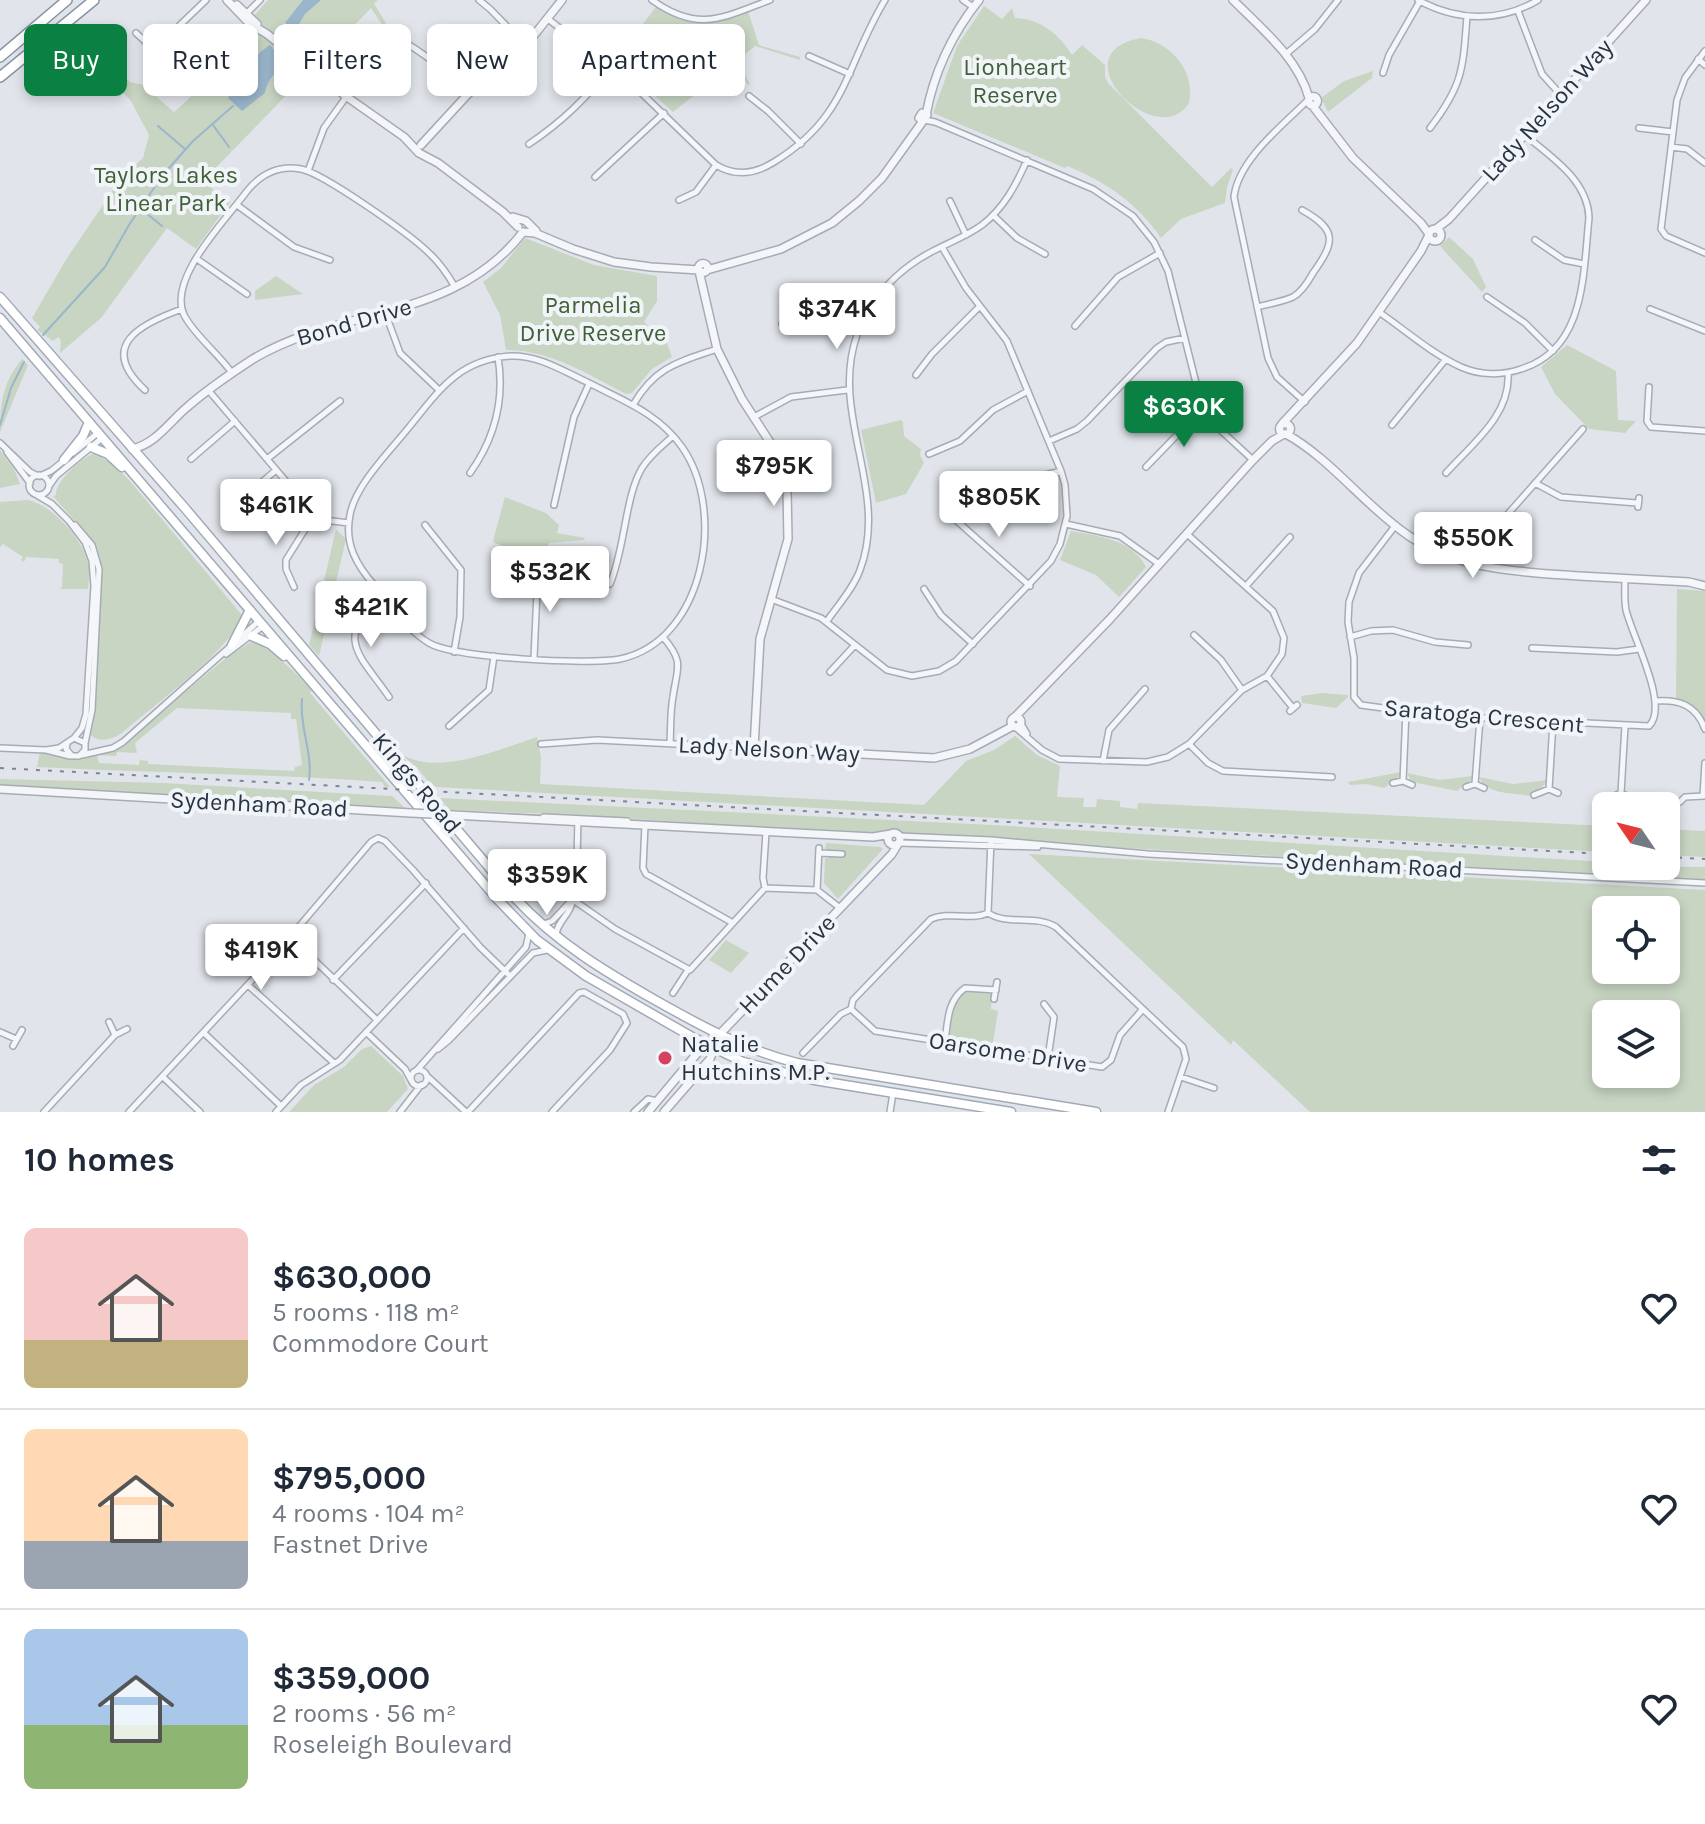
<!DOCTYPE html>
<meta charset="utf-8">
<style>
body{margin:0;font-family:Karla,sans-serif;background:#f6f6f7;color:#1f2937;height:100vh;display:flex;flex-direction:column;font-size:30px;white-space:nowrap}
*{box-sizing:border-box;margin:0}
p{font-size:26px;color:#747a83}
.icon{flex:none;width:44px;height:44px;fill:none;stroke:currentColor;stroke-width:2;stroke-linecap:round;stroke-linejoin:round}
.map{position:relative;height:1112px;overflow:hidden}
.sheet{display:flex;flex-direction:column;background:#fff;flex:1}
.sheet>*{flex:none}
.guide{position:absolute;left:24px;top:24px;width:800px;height:72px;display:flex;gap:16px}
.needle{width:52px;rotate:305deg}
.buttons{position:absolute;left:1592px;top:792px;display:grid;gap:16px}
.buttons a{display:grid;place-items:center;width:88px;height:88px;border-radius:12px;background:#fff;box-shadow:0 4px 12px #0003;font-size:40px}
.price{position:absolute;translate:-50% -68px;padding:0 18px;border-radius:8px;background:#fff;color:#222;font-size:26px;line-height:52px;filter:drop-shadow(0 2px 4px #0008)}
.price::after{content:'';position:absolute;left:50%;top:48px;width:24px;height:18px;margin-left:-12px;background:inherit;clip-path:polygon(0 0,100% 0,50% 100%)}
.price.active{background:#0b8043;color:#fff}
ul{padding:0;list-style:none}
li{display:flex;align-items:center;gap:24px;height:200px;padding:0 24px}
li+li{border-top:2px solid #e0e1e3}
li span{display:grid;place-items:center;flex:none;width:224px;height:160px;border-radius:12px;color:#555}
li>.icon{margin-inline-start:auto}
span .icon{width:96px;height:96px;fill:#fffc;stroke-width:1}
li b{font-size:34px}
h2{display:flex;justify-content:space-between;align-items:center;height:96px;padding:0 24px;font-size:34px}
.chip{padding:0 28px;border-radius:12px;background:#fff;box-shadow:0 4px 12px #0003;font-size:28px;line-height:72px}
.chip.active{background:#0b8043;color:#fff}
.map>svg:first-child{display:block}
.green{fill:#c8d5c2;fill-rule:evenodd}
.water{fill:#9bb6cc}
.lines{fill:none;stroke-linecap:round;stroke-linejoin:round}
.stream{stroke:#9bb6cc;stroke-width:2}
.minor-casing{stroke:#a6acb5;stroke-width:8}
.tertiary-casing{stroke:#a6acb5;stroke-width:10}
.primary-casing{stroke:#a0aab7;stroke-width:11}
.trunk-casing{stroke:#8894a2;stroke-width:12}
.minor{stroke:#f4f6f9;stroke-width:5}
.tertiary{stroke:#f4f6f9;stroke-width:7}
.primary{stroke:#fff;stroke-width:8}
.trunk{stroke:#fff;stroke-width:9}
.rail{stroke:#7a8695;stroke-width:2;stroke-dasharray:4 8;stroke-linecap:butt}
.tertiary-bridge-casing{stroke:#a6acb5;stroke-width:10;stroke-linecap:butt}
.tertiary-bridge{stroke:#f4f6f9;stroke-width:7}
.poi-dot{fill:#d44260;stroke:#f1f4f8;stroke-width:3}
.labels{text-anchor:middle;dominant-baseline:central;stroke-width:8;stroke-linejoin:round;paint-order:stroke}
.park-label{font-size:24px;fill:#406035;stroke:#f1f4f8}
.street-label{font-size:24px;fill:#293443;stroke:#f1f4f8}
.poi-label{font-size:24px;fill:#293443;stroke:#f1f4f8;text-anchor:start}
</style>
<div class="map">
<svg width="1705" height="1112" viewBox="0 0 1705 1112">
<rect width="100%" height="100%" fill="#e1e5eb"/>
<path class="green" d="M268,0H378L374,4L386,23L383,26L371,8L318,63L311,58L302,65L307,74L203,181L230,202L196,249L167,228L101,318L60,353L61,340L58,337L53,341L37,330L40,327L32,318L67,258L122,177L143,158L149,135L131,101L74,42L73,36L81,31L130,82L144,85L157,60L159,61L145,87L174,112L229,62L254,34L260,33L264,27L253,17Z
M984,6L1002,19L1012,8L1015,18C1041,19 1059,34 1072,55L1082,45L1105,65V77L1108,83L1212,187L1231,168L1233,170L1227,187L1225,203L1181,219L1161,238C1137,203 1106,182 1067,166L1065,168L933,113L957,46Z
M656,7C693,31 709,24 748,11L759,45L800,57V60L755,46L737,61L750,84L748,85L735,63L673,112L615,60Z
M1141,38C1171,42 1196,72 1189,103C1157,154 1056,53 1141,38Z
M1373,71L1372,78L1328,112L1321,98L1344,81Z
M1449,237L1473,259L1486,287L1482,292L1440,246Z
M525,238L594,265L657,276V301L644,322L667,343L672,357L652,369L632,393L626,394C587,374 550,350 506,350L500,315L483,282L501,268Z
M276,276L303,294L255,300V291Z
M1567,345L1616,371L1618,420L1636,421L1625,433L1589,429L1555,394L1541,367Z
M22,359L28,365L0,432C0,403 3,382 22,359Z
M901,420L903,422L904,436L921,449L920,455L924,463L906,494L876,503L861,430Z
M0,450L14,469L20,484L0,488Z
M95,453L114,465L130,481L242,615C234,648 150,708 122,733C110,741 97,743 89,733L93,717L101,565L89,537L53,496L56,495C55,481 83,457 95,453Z
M505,497L546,513L559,525L557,533L585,538L584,540L549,543L541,559C532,559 507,547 495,543L493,541Z
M28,500C52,505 82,538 88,563C90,571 89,580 88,589H59L62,587L63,564L59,563V559L26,557L24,562L21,560L23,557L3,544L0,547V502Z
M336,529L346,539L319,656L309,645Z
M1071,531C1098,536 1132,539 1146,567L1119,597L1096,575L1060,560Z
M1677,589L1705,591V722L1694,706L1676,698Z
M254,640C275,654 295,671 312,690L310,693L390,787H385L382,782C267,774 152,773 37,767L40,752L76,760L92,753L115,750L226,658ZM177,708L291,713V719H296L302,765L295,767L294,771L148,764V761L140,760L139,765L99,763L97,755L116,756L117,752L137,753L135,743Z
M1322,693L1348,695V697L1336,708L1302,703L1301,696Z
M1015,736L1037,755L1060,766L1057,797L1084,798L1083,807H1096L1097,799L1120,801V807L1137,809L1138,803L1606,826V852L437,787L432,786L418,769L400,753C436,778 500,749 537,737L541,758L540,784L924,805L966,761L994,750Z
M1401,772L1398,778L1384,788L1366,784L1350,785L1348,782Z
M1407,773L1440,780L1473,776V778L1457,791L1412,782Z
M1479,777L1513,784L1547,780L1545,784L1530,796C1512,792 1488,796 1479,777Z
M0,779L164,783L392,796L405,808L0,786Z
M440,798L992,825L1606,862V866L1705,867V880L909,836L897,831L884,836L579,815L449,810Z
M1666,829L1705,831V857L1666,855Z
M826,843L880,847L883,849L838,899L824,883L825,858H829L830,851L825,849Z
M1029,854L1705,890V1112H1310L1233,1040L1231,1045ZM1606,910H1666V970H1606ZM1606,1014H1666V1074H1606Z
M726,940L749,953L731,973L709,960Z
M966,991L992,994L991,1009L998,1011L992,1048L950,1040L948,1037L953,1003Z
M371,1046L403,1076L408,1089L387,1112H289L314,1085L344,1067L362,1049Z"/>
<path class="water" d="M303,0H321L305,14L293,34L289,35L291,26L285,23Z
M270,45C292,69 268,71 265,93L242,111L228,98L260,52Z"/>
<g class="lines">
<path class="stream" d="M77,37L107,62
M284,37L288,32
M213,125L229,147
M158,126L185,149
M141,209L162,226
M43,335L105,267L129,225L162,176L193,141L233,106
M0,425L11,388L24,362
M302,699C299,727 313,752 309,780"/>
<g class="minor-casing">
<path id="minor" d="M479,0L490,9L525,45
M652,0C698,33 722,18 770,0
M963,0L973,7
M1418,0C1456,21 1500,23 1538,0
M1518,11L1542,74L1561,95
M246,14L260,0
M548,19L630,82L716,165C736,177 755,174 774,162C848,117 845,66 885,0
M136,33L149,45L180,63
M391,34C419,50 447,69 468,94
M1705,51L1685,78L1677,100L1661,229L1666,236L1705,253
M160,52L180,25L206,0
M1286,54L1315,29L1338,0
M809,56L850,74
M1698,59L1705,65
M1383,73L1389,55L1420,1
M749,96L768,111L801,144
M924,120L935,122L1093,189L1133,216L1154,242L1168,271L1201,403L1216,426L1253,460
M1430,128C1463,85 1463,69 1467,16
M1639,128L1673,132
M529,144C559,124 590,96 610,66
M1671,147L1687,149L1705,163
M308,171L324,128L349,93
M595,177L664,113
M679,200L696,192L716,165
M950,201L966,235
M237,205L294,247L330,260
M993,215L1017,238L1045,254
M1535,240L1564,260L1584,264
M197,259L247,294
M1487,297L1525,323L1553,351
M1257,307C1268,304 1282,302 1293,297C1302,292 1308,282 1313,273C1335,242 1338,230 1302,210
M1650,309L1705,331
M385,312L400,353L439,390
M1379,312C1405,330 1432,354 1461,367C1479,375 1501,376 1521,369C1586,349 1583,274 1589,218C1588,180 1551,157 1525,135
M782,324L838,312H847L864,320
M1075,326L1118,277L1160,253
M510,356C539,355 563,371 589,383C624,401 659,414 682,447C727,511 705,641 620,659C589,665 454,658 429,643C407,630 391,606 375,586C357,566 344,544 350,515C355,485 391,450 410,426C440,389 459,360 510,356Z
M232,373C218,353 195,336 184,315C167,278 227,219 247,191C261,174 279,165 301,169C323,173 411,235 429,253C440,263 448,275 455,287
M916,375L932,354L980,306
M1649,387L1647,421L1651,427L1705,431
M145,390C97,346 140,324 182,309
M209,391L313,513L324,520L349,523
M1305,402L1277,377L1268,358L1234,197C1238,160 1283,125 1309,99
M633,405C655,367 678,362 717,349
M754,417L791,397L847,390
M1392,425L1446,359
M1049,441L1077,429L1087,421L1157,348L1166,342L1185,338
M0,443L30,472L38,476
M7,452L30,483
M73,453L99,432
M929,454L960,441L993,410L1028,391
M191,459L235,421
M267,459L340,401
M1146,467L1179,433L1207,413
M470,473C495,438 505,400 498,357
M1446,473C1472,444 1511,415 1508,373
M29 485a10 10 0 1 1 20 0a10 10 0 1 1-20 0Z
M40,476L51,471L66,459
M1016,482L1061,471
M1535,483L1561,497L1637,503
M49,486L56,476L102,438
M37,495L52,504L69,521L85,542L92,561L94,586L86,714L82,728L74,738
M554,505L574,417L589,384
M1638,507L1639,498
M232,508L276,470
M948,513L1030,586
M1066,524L1120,536L1159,564
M75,525L92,545L99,569L92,710L85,743
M425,525L461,570L460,617L454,652
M1395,526L1359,573L1349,602L1348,622L1354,658V697L1361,705L1443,716L1649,726C1670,706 1632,636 1626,610C1624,600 1625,589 1625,578
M1479,566L1484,546L1491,533L1583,429
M610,584C625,549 625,496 642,468C650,455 662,446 673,436
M1246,586L1290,537
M294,587L286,569V560L314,515
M924,589L941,615L973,644
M383,596C331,638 362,657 389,697
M771,599L821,618L887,670L912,676L939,671L956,661L1051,561L1060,544L1067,516L1065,485L1061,471L1007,341L966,288L942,247
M827,621C838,605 853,589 860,570C890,491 829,414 857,335C870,298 898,269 933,251C950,242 967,236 982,225C1004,208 1016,185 1027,160
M1194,635L1221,660L1242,690
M663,637C685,663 677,667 673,697C670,712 671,728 670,743
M1350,637L1371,631L1393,630L1435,642L1468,645
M1532,648L1617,652L1639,649
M226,654L263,626
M534,658L538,569
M830,672L855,645
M1267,676L1293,708
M1655,701C1679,699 1696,705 1705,729
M1290,711L1297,705
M1020,722L1027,734
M449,726L489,690L494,656
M1014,726L1042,750L1059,759L1147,762L1168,757L1189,744L1242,690L1267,676L1282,654L1284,638L1273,611L1187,534
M541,744L597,740L754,748
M1189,744L1208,763L1223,771L1332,777
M0,748L46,750L70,756
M46,750L59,748L74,738L85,743V750L79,756H72L66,749L67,744
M82,755L113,748L123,742L259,621
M1103,761L1109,730L1145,689
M1403,781L1406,711
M1393,783L1403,781L1412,785
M1475,784L1480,718
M1466,787L1475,784L1484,788
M1549,789L1553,722
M1621,793L1625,726
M1534,795L1549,789L1558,793
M1703,796L1705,763
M1608,799L1621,793L1636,801
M1680,802L1685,797L1704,796
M645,825L643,868L646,874L733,923
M899,836L991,840L1148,854L1705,883
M991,840L988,913C1008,926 1035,914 1056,927L1183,1047L1186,1059L1168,1112
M899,843L1038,847
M819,853L842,854
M765,888L763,878L766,832
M817,890L819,848
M572,899L615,929L690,970L765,888L817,890L840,908
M544,924L552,921L572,900
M556,936C556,923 569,916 572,903C578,876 577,847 578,819
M290,937L377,1020
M333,980L426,883
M248,985L334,1063
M673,993L688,970
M994,999L997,982
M1044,1004L1054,1017L1048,1058
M851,1009L875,1031L1102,1067L1111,1060L1120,1035L1143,1009
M109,1022L115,1035
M0,1032L16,1039
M366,1032L405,1069L411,1080
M204,1033L281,1106
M945,1041C948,1021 947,1001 965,988L996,990
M13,1046L22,1030
M438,1049L449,1040L533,953L547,950
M803,1053L841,1014L851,1009L853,1000L931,919C949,911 970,921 988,913
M417,1070L526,947L529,933
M411 1078a8 8 0 1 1 16 0a8 8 0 1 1-16 0Z
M427,1076L466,1112
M163,1077L200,1112
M1181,1077L1214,1088
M44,1112L115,1035L127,1029
M129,1112L267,964L371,842L378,838L385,841L413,870L480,947L510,976
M276,1112L301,1085L340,1060L464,928
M400,1112L421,1085
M468,1112L579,993L584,992L623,1014L627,1023L610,1050L552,1112
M634,1112L648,1099L657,1101
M890,1112L893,1093"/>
</g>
<g class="tertiary-casing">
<path id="tertiary" d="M227,0L249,23L267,34L347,97L404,137L419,153L438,163L503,212L518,227
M1233,0C1262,29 1298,58 1309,98
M237,5L257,24
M1308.5 101a4.5 4.5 0 1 1 9 0a4.5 4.5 0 1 1-9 0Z
M1312,105L1353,158L1421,223L1429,234
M922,113L927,115L923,121L919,118Z
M926,115C934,72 952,34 979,0
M421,145L468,94L531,39L562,0
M513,217L526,221L536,231
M1429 235a6 6 0 1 1 12 0a6 6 0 1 1-12 0Z
M1436,229L1449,219L1646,0
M523,232L535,233L573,249L614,262L651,267L699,270
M698.5 268a4.5 4.5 0 1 1 9 0a4.5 4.5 0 1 1-9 0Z
M707,270L781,249L832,223L859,201L882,178L923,121
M699,271L717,349L742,399L773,447L787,490L788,539L760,639L754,748L934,758L970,749L1013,726
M1279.5 429a5.5 5.5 0 1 1 11 0a5.5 5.5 0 1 1-11 0Z
M1282,424L1357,343L1421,251L1429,235
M1286,434C1330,458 1366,507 1409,536C1460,570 1519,572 1579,576C1616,578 1653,580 1689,582L1705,586
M132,449C155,444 168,424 185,409C205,391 230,374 253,359C344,305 454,322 523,232
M1015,717L1110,619L1253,460L1272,441L1284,434
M1011 722a5 5 0 1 1 10 0a5 5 0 1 1-10 0Z
M0,789L411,813
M453,815L873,837L891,834
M544,818L627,822
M888 839a6 6 0 1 1 12 0a6 6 0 1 1-12 0Z
M648,1112L705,1044L719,1035
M664,1112L710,1059L719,1035L892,854L898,844"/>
</g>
<g class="primary-casing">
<path id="primary" d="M0,297L184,507L515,898C556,942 604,971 655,1000C701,1026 745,1050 797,1063L1096,1112
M0,318L498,900L537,940L586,976L694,1038L743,1062L814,1080L1011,1112
M91,447L108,454L122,467
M64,460L83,436L89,422
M252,636L270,644L284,656
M232,645L250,610"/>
</g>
<g class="trunk-casing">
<path id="trunk" d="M0,57L67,0
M0,77L94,0"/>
</g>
<use href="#minor" class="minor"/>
<use href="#tertiary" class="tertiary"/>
<use href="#primary" class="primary"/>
<use href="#trunk" class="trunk"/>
<path class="rail" d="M0,768L1606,854
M1666,857L1705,859"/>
<g class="tertiary-bridge-casing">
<path id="tertiary-bridge" d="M411,813L453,815"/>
</g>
<use href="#tertiary-bridge" class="tertiary-bridge"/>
</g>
<circle class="poi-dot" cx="665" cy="1058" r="8"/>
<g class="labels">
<g class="park-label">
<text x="1015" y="67">Lionheart<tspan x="1015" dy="28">Reserve</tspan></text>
<text x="166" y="175">Taylors Lakes<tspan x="166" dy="28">Linear Park</tspan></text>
<text x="593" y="305">Parmelia<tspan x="593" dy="28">Drive Reserve</tspan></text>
</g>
<g class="street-label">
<text transform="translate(1547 110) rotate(-48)">Lady Nelson Way</text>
<text transform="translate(354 322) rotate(-16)">Bond Drive</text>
<text transform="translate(1484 716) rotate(5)">Saratoga Crescent</text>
<text transform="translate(769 749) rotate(3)">Lady Nelson Way</text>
<text transform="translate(417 783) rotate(50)">Kings Road</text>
<text transform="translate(259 804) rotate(3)">Sydenham Road</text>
<text transform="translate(1374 865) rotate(3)">Sydenham Road</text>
<text transform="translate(787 964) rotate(-46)">Hume Drive</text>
<text transform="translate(1008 1052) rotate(9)">Oarsome Drive</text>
</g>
<g class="poi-label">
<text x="681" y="1044">Natalie<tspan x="681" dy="28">Hutchins M.P.</tspan></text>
</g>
</g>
</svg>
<div class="buttons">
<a><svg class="needle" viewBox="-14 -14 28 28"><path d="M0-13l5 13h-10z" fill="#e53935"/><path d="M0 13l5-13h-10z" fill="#747a83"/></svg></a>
<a><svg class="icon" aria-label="locate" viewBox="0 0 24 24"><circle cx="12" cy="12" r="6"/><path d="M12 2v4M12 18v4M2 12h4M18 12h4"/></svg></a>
<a><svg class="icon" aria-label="layers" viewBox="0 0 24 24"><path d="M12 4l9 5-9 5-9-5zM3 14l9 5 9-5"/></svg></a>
</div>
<b class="price" style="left:837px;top:351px">$374K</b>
<b class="price active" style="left:1184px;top:449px">$630K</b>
<b class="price" style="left:774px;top:508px">$795K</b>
<b class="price" style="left:999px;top:539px">$805K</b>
<b class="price" style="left:276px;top:547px">$461K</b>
<b class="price" style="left:1473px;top:580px">$550K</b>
<b class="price" style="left:550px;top:614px">$532K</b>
<b class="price" style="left:371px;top:649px">$421K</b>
<b class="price" style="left:547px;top:917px">$359K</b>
<b class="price" style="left:261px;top:992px">$419K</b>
<div class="guide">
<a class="chip active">Buy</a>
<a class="chip">Rent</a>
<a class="chip">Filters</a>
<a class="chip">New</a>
<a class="chip">Apartment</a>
</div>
</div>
<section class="sheet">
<h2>10 homes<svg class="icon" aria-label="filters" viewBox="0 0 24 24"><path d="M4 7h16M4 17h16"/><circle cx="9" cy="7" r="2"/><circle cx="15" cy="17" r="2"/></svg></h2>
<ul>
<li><span style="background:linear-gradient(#f6c9c9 70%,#c2b280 0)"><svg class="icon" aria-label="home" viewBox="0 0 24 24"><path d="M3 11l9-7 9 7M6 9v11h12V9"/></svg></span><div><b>$630,000</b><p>5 rooms · 118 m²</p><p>Commodore Court</p></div><svg class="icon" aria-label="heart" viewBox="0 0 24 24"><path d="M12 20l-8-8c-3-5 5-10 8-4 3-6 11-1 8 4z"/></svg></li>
<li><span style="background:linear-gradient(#ffd9b3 70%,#9aa5b1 0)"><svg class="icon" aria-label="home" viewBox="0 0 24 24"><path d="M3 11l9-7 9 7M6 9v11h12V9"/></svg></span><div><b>$795,000</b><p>4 rooms · 104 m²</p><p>Fastnet Drive</p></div><svg class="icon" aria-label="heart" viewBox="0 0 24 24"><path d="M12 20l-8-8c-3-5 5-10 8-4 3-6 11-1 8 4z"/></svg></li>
<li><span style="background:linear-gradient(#a9c7e8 60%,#8fb573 0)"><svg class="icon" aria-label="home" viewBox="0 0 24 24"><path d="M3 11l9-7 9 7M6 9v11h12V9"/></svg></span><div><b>$359,000</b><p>2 rooms · 56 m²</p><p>Roseleigh Boulevard</p></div><svg class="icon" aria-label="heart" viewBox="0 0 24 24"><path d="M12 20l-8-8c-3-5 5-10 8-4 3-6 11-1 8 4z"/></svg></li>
</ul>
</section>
